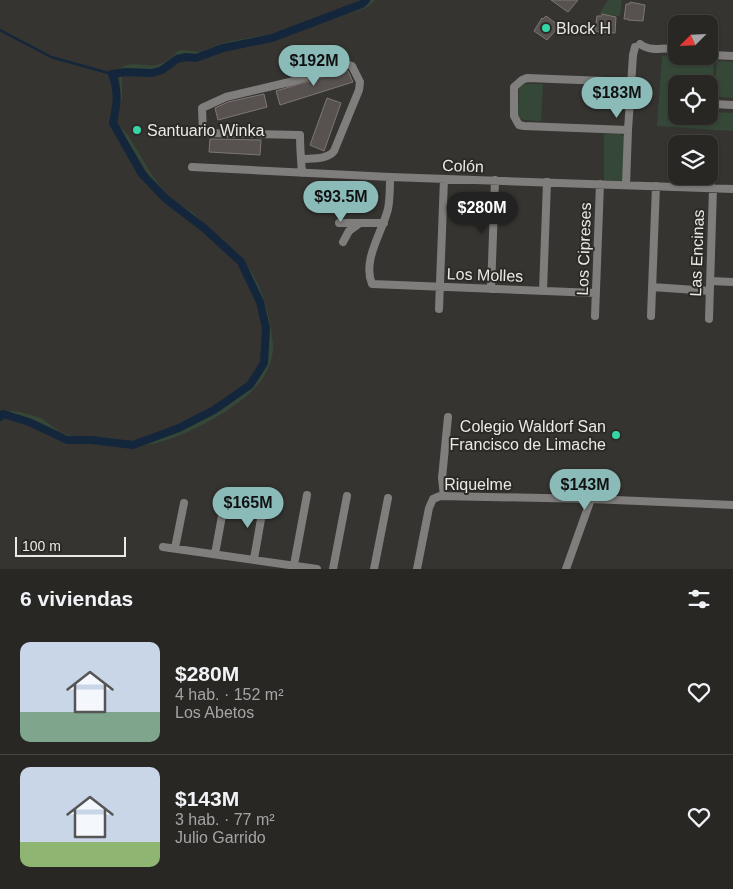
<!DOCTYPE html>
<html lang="es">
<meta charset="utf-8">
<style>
body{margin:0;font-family:Arial,sans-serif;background:#302f2c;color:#f1f3f6;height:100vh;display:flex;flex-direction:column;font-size:19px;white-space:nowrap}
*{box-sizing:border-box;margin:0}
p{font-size:16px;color:#a5a5a6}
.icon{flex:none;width:28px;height:28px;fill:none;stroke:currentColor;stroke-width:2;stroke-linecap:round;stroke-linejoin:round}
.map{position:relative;height:569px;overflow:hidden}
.sheet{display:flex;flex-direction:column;background:#282724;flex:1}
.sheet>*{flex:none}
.needle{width:32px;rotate:246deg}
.buttons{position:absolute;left:668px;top:15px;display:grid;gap:10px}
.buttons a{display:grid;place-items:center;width:50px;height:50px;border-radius:10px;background:#282724;box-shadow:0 1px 4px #0004,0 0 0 1px #444441;font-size:25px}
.scale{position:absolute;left:15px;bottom:12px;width:111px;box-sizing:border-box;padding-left:5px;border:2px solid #eae9e6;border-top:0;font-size:14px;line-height:18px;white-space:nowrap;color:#eae9e6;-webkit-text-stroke:4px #2c2a26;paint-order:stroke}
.price{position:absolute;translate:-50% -42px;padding:0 11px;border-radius:18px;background:#8bbbb9;color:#111;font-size:16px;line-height:32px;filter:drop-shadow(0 1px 2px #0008)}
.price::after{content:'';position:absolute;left:50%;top:30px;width:15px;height:11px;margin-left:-8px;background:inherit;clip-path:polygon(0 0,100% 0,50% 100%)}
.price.active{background:#222;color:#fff}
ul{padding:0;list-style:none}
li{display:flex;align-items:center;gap:15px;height:125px;padding:0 20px}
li+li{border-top:1px solid #444441}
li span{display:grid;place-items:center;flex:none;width:140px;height:100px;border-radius:10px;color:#555}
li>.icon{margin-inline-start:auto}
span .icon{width:60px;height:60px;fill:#fffc;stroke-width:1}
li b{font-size:21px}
h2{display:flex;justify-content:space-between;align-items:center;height:60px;padding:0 20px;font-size:21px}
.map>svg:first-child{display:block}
.green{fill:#354838;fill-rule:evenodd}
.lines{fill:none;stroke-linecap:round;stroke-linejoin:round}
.stream{stroke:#14263b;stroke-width:2.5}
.canal{stroke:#14263b;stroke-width:8}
.building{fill:#575250;stroke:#7c7775}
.minor{stroke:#7f7e7c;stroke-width:8}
.poi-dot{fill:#35d4a7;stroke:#2c2a26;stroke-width:2}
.labels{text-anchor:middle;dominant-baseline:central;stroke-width:4;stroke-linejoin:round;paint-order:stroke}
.poi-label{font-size:16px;fill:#eae9e6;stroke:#2c2a26;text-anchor:start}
.street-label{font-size:16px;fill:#eae9e6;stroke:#2c2a26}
</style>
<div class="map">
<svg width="733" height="569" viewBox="0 0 733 569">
<rect width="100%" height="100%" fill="#363430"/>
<path class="green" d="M370,0H375L370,5L363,9L291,33L221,47L198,57L184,54C175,59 170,66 159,69C147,71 133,66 122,72V99L115,118L116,123L128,135L152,175L169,198L192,212L243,260C262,284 270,314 273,344C274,362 264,380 252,391C230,413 175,442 145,445C126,447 96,444 77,442C71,441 64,439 59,437C54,435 51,431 47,427C43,423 18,413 12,414C7,415 4,419 0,422V417L5,413L12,411L20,412L41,418L60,432L71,436L141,442L169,435L208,417L243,394L261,374L268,354L264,316L254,286L245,268L202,224L165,198L155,185L127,140L113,125L111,119L119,95L120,69C131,59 147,69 160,64C169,61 173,54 180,50L200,52L227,42L270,34L300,26L362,5Z
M608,0H622L620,16L599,14Z
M662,56L714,59L711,112L733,113V131L657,126ZM676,84H709V116H676Z
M717,61L733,62V98L714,96Z
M524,84H543L541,121L523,120L518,116L519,88Z
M619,133L624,137L625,140L624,179L622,181L604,180V134Z"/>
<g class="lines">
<path class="stream" d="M0,30L51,57L112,74"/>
<path class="canal" d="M0,417L3,414L29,422L67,440H91L133,445L179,428L214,410L250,385L264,363L266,328L260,302L241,262L204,228L166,199L142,174L113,123C117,104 119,92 112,74L126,72L152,73L162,70L177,59L186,57L196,58L223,48L272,38L362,4L366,0"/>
</g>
<path class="building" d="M551,0H578L568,12Z
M630,2L645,5L643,21L628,20V19H624L626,4H630Z
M602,14L616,17L615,33L599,32L595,31L597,16H602Z
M546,16L558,25L555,28L556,30L547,40L534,31L542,18L543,19Z
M346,70L348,71L353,82L280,105L276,91Z
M264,94L267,107L218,120L215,108L228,102Z
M327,98L341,103L324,151L310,145Z
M210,139L261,140L260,155L209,152Z"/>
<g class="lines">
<path class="minor" d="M640,44C650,52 664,48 676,48
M709,53L711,55L733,56
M713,104L733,105
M628,130L524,126L519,125L514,116V87L522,80L527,78L631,82
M301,159C312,158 327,160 334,151L359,90L360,82L352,66L346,64L294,81L226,97L202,108L203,133L300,135C300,148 301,160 302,173
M192,167L390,177L733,189
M390,177C390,188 390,199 388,209C382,233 362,260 372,284L596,293
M626,185L628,130L633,55L635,47
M339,223H384
M343,242L349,231L360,223
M711,281L733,282
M652,287L710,291
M491,289L495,180
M543,291L547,182
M439,309L444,179
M595,316L600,184
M651,316L656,186
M709,319L713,188
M444,496L442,478L448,417
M163,547L317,569
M175,548L184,503
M215,554L224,505
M254,559L264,502
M294,565L307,495
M333,569L347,496
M374,569L388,498
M417,569L429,508L433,499L440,496L591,499L733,505
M566,569L591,499"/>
</g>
<g class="poi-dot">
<circle cx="546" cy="28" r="5"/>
<circle cx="137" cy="130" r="5"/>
<circle cx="616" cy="435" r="5"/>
</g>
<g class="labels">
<g class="poi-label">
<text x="556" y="28">Block H</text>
<text x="147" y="130">Santuario Winka</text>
<text x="606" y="426" text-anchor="end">Colegio Waldorf San<tspan x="606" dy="18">Francisco de Limache</tspan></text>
</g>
<g class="street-label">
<text transform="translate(463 166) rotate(2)">Colón</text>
<text transform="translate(584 249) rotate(-88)">Los Cipreses</text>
<text transform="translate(697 253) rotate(-88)">Las Encinas</text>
<text transform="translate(485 275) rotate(2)">Los Molles</text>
<text x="478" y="484">Riquelme</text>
</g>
</g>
</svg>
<div class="buttons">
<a><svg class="needle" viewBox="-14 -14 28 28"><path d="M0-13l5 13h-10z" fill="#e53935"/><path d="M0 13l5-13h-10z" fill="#a5a5a6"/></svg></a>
<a><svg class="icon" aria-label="locate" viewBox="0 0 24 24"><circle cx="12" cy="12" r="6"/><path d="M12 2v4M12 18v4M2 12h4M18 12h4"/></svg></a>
<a><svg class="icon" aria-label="layers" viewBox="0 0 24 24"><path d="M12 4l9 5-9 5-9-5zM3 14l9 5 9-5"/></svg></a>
</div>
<div class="scale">100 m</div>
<b class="price" style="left:314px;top:87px">$192M</b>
<b class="price" style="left:617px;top:119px">$183M</b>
<b class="price" style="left:341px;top:223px">$93.5M</b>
<b class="price active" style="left:482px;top:234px">$280M</b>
<b class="price" style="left:585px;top:511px">$143M</b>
<b class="price" style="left:248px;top:529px">$165M</b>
</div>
<section class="sheet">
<h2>6 viviendas<svg class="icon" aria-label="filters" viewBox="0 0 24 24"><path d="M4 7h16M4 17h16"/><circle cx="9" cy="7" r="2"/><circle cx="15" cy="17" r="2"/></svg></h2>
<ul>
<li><span style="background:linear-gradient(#c9d6e8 70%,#7fa58c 0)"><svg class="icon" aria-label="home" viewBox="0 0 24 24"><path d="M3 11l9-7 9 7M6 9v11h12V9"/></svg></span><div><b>$280M</b><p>4 hab. · 152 m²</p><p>Los Abetos</p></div><svg class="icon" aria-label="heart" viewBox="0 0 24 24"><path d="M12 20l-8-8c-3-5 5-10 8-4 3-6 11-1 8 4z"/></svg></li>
<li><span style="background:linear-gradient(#c9d6e8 75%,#8fb573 0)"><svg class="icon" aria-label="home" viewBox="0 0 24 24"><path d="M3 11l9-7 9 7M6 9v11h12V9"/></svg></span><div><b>$143M</b><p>3 hab. · 77 m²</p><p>Julio Garrido</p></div><svg class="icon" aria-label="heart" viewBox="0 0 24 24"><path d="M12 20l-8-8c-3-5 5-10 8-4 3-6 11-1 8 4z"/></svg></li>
</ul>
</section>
